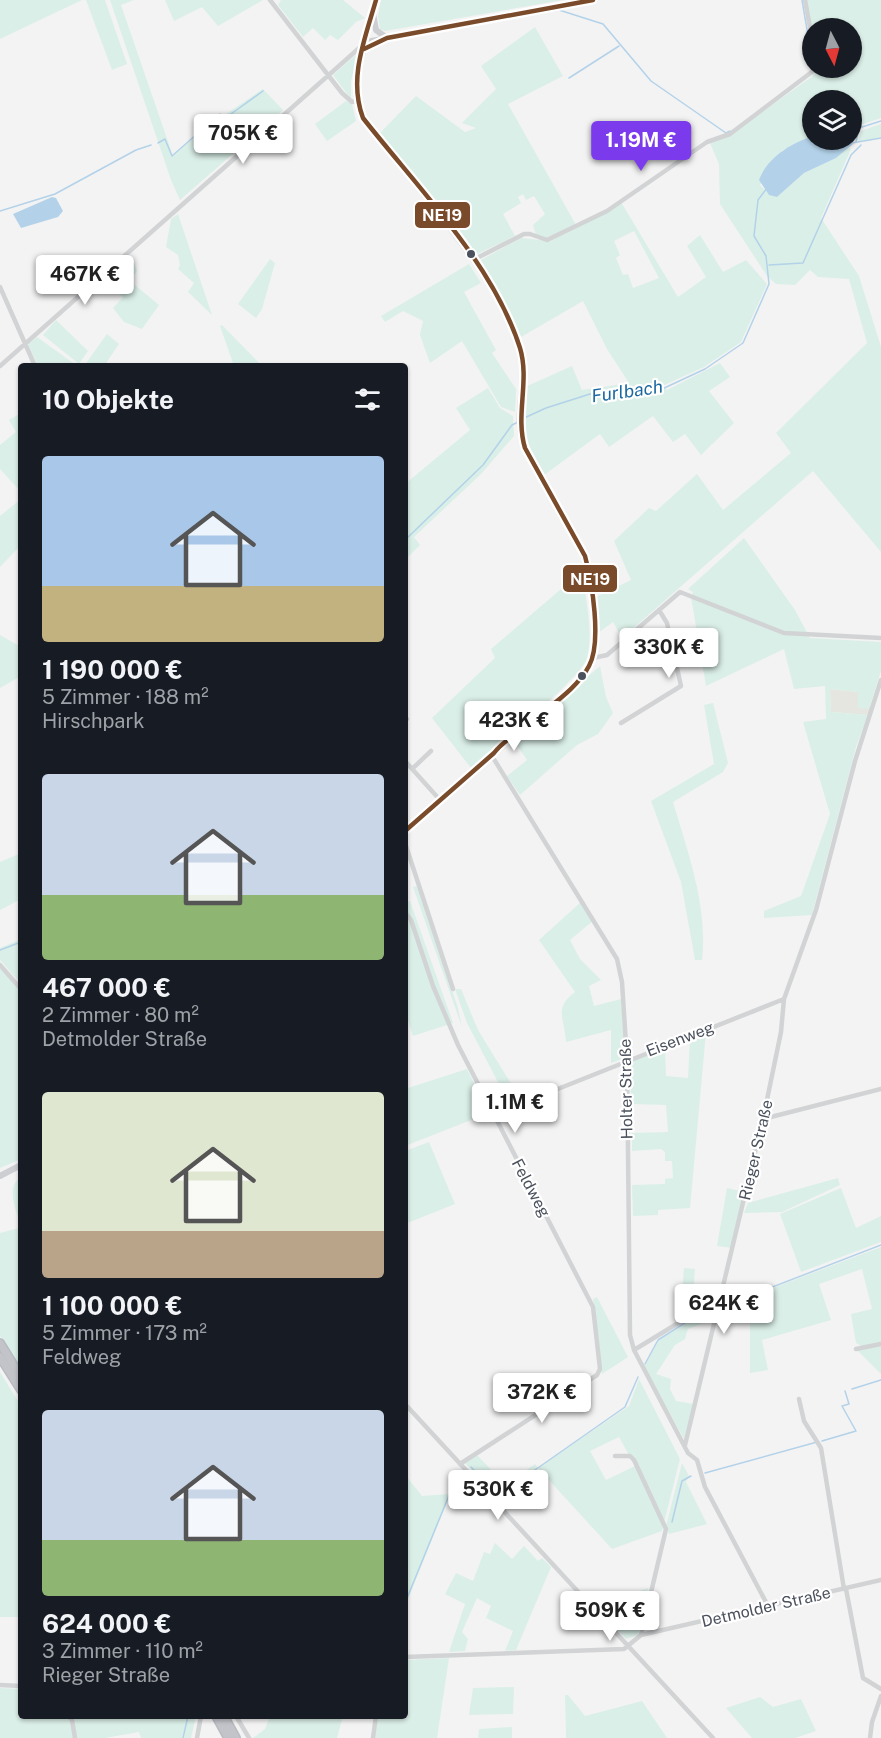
<!DOCTYPE html>
<html lang="de">
<meta charset="utf-8">
<style>
body{margin:0;font-family:"Public Sans",sans-serif;background:#20242c;color:#f1f3f6;height:100vh;display:flex;flex-direction:column;font-size:22px;white-space:nowrap}
*{box-sizing:border-box;margin:0}
p{font-size:20px;color:#9ea1a6}
.icon{flex:none;width:33px;height:33px;fill:none;stroke:currentColor;stroke-width:2;stroke-linecap:round;stroke-linejoin:round}
.map{position:relative;flex:1;overflow:hidden}
.panel{position:absolute;left:18px;top:363px;width:390px;height:1356px;display:flex;flex-direction:column;background:#171b24;border-radius:6px;box-shadow:0 2px 4px #0004}
.panel>*{flex:none}
.needle{width:39px;rotate:174deg}
.buttons{position:absolute;left:802px;top:18px;display:grid;gap:12px}
.buttons a{display:grid;place-items:center;width:60px;height:60px;border-radius:50%;background:#171b24;box-shadow:0 2px 4px #0004;font-size:30px}
.price{position:absolute;translate:-50% -51px;padding:0 14px;border-radius:6px;background:#fff;color:#222;font-size:20px;line-height:39px;filter:drop-shadow(0 2px 3px #0008)}
.price::after{content:'';position:absolute;left:50%;top:36px;width:18px;height:14px;margin-left:-9px;background:inherit;clip-path:polygon(0 0,100% 0,50% 100%)}
.price.selected{background:#7c3aed;color:#fff}
ul{padding:0;list-style:none}
li{display:grid;align-content:center;gap:12px;height:318px;padding:0 24px}
li span{display:grid;place-items:center;height:186px;border-radius:6px;color:#555}
li>.icon{margin-inline-start:auto}
span .icon{width:108px;height:108px;fill:#fffc;stroke-width:1}
li b{font-size:26px}
h2{display:flex;justify-content:space-between;align-items:center;height:72px;padding:0 24px;font-size:26px}
.map>svg:first-child{display:block}
.commercial{fill:#e6e6e1}
.green{fill:#daefe7;fill-rule:evenodd}
.water{fill:#b3d2e9}
.lines{fill:none;stroke-linecap:round;stroke-linejoin:round}
.stream{stroke:#b3d2e9;stroke-width:1.5}
.highway-casing{stroke:#b9bbc1;stroke-width:10}
.minor{stroke:#d2d3d5;stroke-width:4.5}
.major{stroke:#ccced2;stroke-width:6}
.highway{stroke:#c2c4ca;stroke-width:7}
.bus-1-casing{stroke:#fff;stroke-width:9}
.bus-1{stroke:#7a4b2a;stroke-width:4.5}
.bus-dot{fill:#4b515d;stroke:#fff;stroke-width:2}
.labels{text-anchor:middle;dominant-baseline:central;stroke-width:4.5;stroke-linejoin:round;paint-order:stroke}
.street-label{font-size:16px;fill:#4b515d;stroke:#fff}
.water-label{font-size:18px;font-style:italic;fill:#1b68a1;stroke:#fff}
.line-badge{stroke:#fff;stroke-width:2}
.badge-label{font-size:16px;text-anchor:middle;font-weight:bold;fill:#fff}
</style>
<div class="map">
<svg width="881" height="1738" viewBox="0 0 881 1738">
<rect width="100%" height="100%" fill="#f3f3f3"/>
<path class="commercial" d="M830,689L858,692L870,708L868,715L831,712Z"/>
<path class="green" d="M0,0H82L0,39Z
M86,0H105L127,64L112,70Z
M110,0H134L121,5L173,156L221,114L223,116L263,89L283,110L180,200L171,180Z
M165,0H263L218,26L202,7L174,21Z
M281,0H343L365,18L356,22L338,40L330,35L325,40L313,28L303,37L278,5Z
M381,0H563L385,31L380,29L378,16Z
M806,0H881V118L854,127L852,138V100H813V136L782,151L760,185L769,194L777,197L804,173L836,158L848,147L851,149L821,218L859,276L881,347V552L813,471L622,638L613,622L598,633L596,597L631,580L614,541L649,508L656,511L697,474L723,510L791,453L776,433L867,343L849,279L818,277L810,270L795,285L776,284L767,276L720,204L719,164L710,143L730,135L810,78L817,71V68H852V28H813V43Z
M535,27L563,76L508,104L576,225L547,238L536,235L533,225L545,214L534,196L526,200L523,194L518,197L521,203L503,214L515,236L473,256L378,135L416,96L465,132L476,128L462,123L496,89L481,66Z
M358,53L351,81V99L333,75Z
M346,101L352,104L356,121L327,141L315,124Z
M881,124V137L858,142L861,131Z
M621,202L678,297L706,277L687,246L700,235L723,272L746,260L767,284L741,342L704,367L662,386L667,390L720,363L730,377L709,391L734,423L701,455L685,434L673,442L653,416L609,447L600,434L544,475C526,444 519,424 525,387L572,366L582,390L629,383L607,349L583,301L521,337L479,261L521,238L550,241ZM634,231L659,278L633,288L628,274L623,275L616,258L620,255L614,241Z
M178,214L212,315L188,292L194,283L178,269L180,265L178,255L166,247L171,219Z
M131,255L137,271L130,281L159,305L142,329L124,322L113,308L123,297L102,281Z
M270,259L275,263L262,309L256,318L238,304Z
M469,264L481,283L464,292L496,350L492,353L516,389L515,412L501,407L462,341L430,363L420,335L423,321L403,311L385,322L381,316Z
M56,320L88,351L79,364L43,335Z
M222,325L262,366H234L220,326Z
M107,334L119,344L104,366H84Z
M37,337L76,365L38,366L28,344Z
M488,388L500,408L513,416L514,436L481,474L414,537L420,545L405,560V484L470,430L456,408Z
M21,413V492L0,469V445L16,432L9,420Z
M21,499V545L0,567V516Z
M744,538L795,610L810,638L881,642V671L869,709L858,708V692L830,689L831,712L868,715L856,747L812,915L764,918V911L801,896L830,814L803,722L826,719L825,686L794,689L784,649L706,686L691,597L693,592L688,589Z
M582,571C585,597 594,632 587,658C580,680 493,748 471,768L432,718L495,658L491,649Z
M0,635L21,647V676L0,688Z
M600,666L606,697L613,713L598,734L577,745L520,795L507,776L527,760L514,741Z
M713,703L728,763L723,772L673,802C688,853 708,906 702,960H695L681,882L651,801L714,764L704,705Z
M21,853V899L0,910V862Z
M417,886L458,1008L462,1027L413,887Z
M410,901L453,1023L413,1036L405,1012V902Z
M581,902L594,920L570,940L580,959L601,980L589,986L594,1006L621,999L625,1058L611,1063V1030L566,1042C565,1019 553,1008 575,992L539,940Z
M21,939V984L0,960V948Z
M0,968L21,991V1159L0,1168Z
M455,989H461L478,1030L521,1100L510,1105L467,1023Z
M706,1032L690,1208L658,1210V1215L633,1216L632,1185L665,1184V1179L673,1178L672,1161H665V1152L661,1149L632,1151V1133L668,1132L666,1105L631,1104L630,1061L665,1047L666,1076L688,1078L690,1038Z
M467,1069L489,1113L405,1146V1089Z
M429,1142L455,1204L405,1224V1151Z
M21,1177V1226C16,1210 5,1187 21,1177Z
M838,1178L840,1185L782,1212L744,1213L748,1203Z
M727,1188L745,1192L732,1248L717,1246Z
M841,1188L856,1228L881,1216V1242L801,1272L780,1214Z
M19,1228L21,1235V1368L0,1336V1233Z
M881,1247V1343L863,1347L856,1343L851,1314L872,1309L862,1269L819,1284L831,1320L762,1340L768,1370L750,1373V1310L719,1320L723,1307Z
M684,1268L695,1269L692,1312L680,1320Z
M597,1297L628,1357L602,1374L593,1299Z
M718,1304L714,1322L709,1321L688,1329L685,1339L675,1345L656,1374L671,1379L670,1389L676,1401L694,1404L684,1439L644,1367L659,1340Z
M881,1345V1374L857,1350Z
M0,1372L21,1406V1620L20,1617H0Z
M639,1379L680,1459L662,1531L612,1549L538,1468L497,1497L465,1463L477,1455L506,1485L535,1464L538,1468L629,1406ZM619,1437L635,1466L606,1480L590,1451Z
M682,1463L689,1476L686,1482L707,1524L669,1534L666,1526Z
M407,1477L422,1496L448,1494L449,1497L405,1607V1478Z
M495,1543L512,1559L524,1546L538,1561L542,1558L551,1567L516,1650L505,1651L513,1631L486,1618L491,1606L477,1598L462,1632L468,1639L465,1651L449,1652L465,1604L445,1594L456,1573L473,1581L484,1552L490,1554Z
M648,1588L638,1635L626,1639L597,1606Z
M449,1658L437,1738H375L378,1716H405V1660Z
M514,1687L513,1714L469,1715L473,1688Z
M0,1688L21,1689V1716H196L191,1738H184L186,1724L182,1738H141L139,1732L105,1738H0Z
M565,1695H568L585,1716L642,1701L667,1738H566Z
M760,1697L773,1707L801,1699L816,1731L795,1738H752L726,1708Z
M270,1716H343L337,1738H253L265,1729Z
M512,1727V1738H478L479,1729Z"/>
<path class="water" d="M813,136V140L851,141L853,144L836,158L804,173L777,197L769,195L759,180C767,158 791,143 813,136Z
M52,197L56,198L63,211L58,217L21,228L13,214Z"/>
<g class="lines">
<path class="stream" d="M802,0L813,65
M534,14L559,10L603,24L651,81L726,133L730,131
M569,78L619,46
M218,116L220,114L224,119L263,91
M856,142L859,128L881,121
M158,143L165,139L172,156L215,118
M852,143L881,138
M0,211L55,194L136,150L151,145
M769,265L803,263L851,155L861,145
M522,419L546,408L590,394L660,390L705,369L743,343L769,284L766,256L754,236L758,200L767,188
M405,540L483,465L512,425L518,422
M0,950L21,942
M726,1305L881,1245
M645,1364L658,1340L713,1305
M852,1389L881,1380
M822,1441L856,1431L842,1406L849,1404L845,1391
M471,1467L502,1499L512,1486L625,1407L638,1377
M705,1473L817,1442
M672,1522L682,1481L691,1476
M405,1603L459,1471
M183,1738L188,1716"/>
<g class="highway-casing">
<path id="highway" d="M0,1343L21,1377
M0,1357L21,1390
M216,1716L228,1738
M224,1716L236,1738"/>
</g>
<path class="minor" d="M270,0L342,93L352,102L356,101
M805,0L813,44
M473,260L524,234H530L547,240L607,211L707,142L730,134L817,68
M0,287L35,366
M0,366L366,42L376,0
M593,658L607,655L680,592L784,633L881,638
M405,721L407,719
M621,723L681,686L667,623L659,610
M492,756L617,959L622,982L627,1060L630,1335L634,1350L688,1453L697,1460L705,1487L768,1606
M405,761L440,800
M412,769L431,751
M405,843L453,989
M405,912L411,920L433,986L458,1045L593,1307L600,1369L597,1375L460,1464
M0,965L21,989
M510,1108L784,999
M763,1119L881,1089
M856,1349L881,1344
M634,1350L716,1300H721
M799,1399L804,1421L821,1448L844,1589
M405,1404L713,1738
M685,1445L763,1119L781,1032L784,999L816,910L855,761L881,680
M615,1456H630L634,1460L666,1529L641,1635
M846,1589L863,1678L881,1689
M405,1657L624,1649L641,1635L881,1580
M0,1685L21,1686
M68,1716L72,1720L75,1738
M236,1716L249,1738
M197,1738L201,1716
M373,1738L376,1716
M870,1738L872,1722L881,1696"/>
<path class="major" d="M373,13L376,30L387,38
M364,49L384,40
M405,831L578,681C584,674 590,667 593,658C599,635 593,578 585,556L525,448C511,416 530,381 520,349C498,274 411,182 363,118C350,92 358,68 366,42L593,0
M0,1176L21,1165"/>
<use href="#highway" class="highway"/>
<g class="bus-1-casing">
<path id="bus-1" d="M376,0C365,39 348,78 363,118C417,187 493,263 520,348C530,381 515,415 525,448L585,556C592,582 602,642 589,666C577,689 548,707 529,724C517,734 504,740 494,753L405,831
M364,49L387,38L593,0"/>
</g>
<use href="#bus-1" class="bus-1"/>
</g>
<g class="bus-dot">
<circle cx="471" cy="254" r="5"/>
<circle cx="582" cy="676" r="5"/>
</g>
<g class="labels">
<g class="street-label">
<text transform="translate(680 1039) rotate(-21)">Eisenweg</text>
<text transform="translate(626 1089) rotate(-91)">Holter Straße</text>
<text transform="translate(756 1150) rotate(-77)">Rieger Straße</text>
<text transform="translate(531 1188) rotate(62)">Feldweg</text>
<text transform="translate(766 1607) rotate(-13)">Detmolder Straße</text>
</g>
<g class="water-label">
<text transform="translate(627 391) rotate(-8)">Furlbach</text>
</g>
</g>
<g class="line-badge">
<rect x="414" y="201" width="57" height="28" rx="6" fill="#7a4b2a"/>
<rect x="562" y="564" width="56" height="29" rx="6" fill="#7a4b2a"/>
</g>
<g class="badge-label">
<text x="442" y="221">NE19</text>
<text x="590" y="585">NE19</text>
</g>
</svg>
<div class="buttons">
<a><svg class="needle" viewBox="-14 -14 28 28"><path d="M0-13l5 13h-10z" fill="#e53935"/><path d="M0 13l5-13h-10z" fill="#9ea1a6"/></svg></a>
<a><svg class="icon" aria-label="layers" viewBox="0 0 24 24"><path d="M12 4l9 5-9 5-9-5zM3 14l9 5 9-5"/></svg></a>
</div>
<b class="price" style="left:243px;top:165px">705K €</b>
<b class="price selected" style="left:641px;top:172px">1.19M €</b>
<b class="price" style="left:85px;top:306px">467K €</b>
<b class="price" style="left:669px;top:679px">330K €</b>
<b class="price" style="left:514px;top:752px">423K €</b>
<b class="price" style="left:515px;top:1134px">1.1M €</b>
<b class="price" style="left:724px;top:1335px">624K €</b>
<b class="price" style="left:542px;top:1424px">372K €</b>
<b class="price" style="left:498px;top:1521px">530K €</b>
<b class="price" style="left:610px;top:1642px">509K €</b>
<section class="panel">
<h2>10 Objekte<svg class="icon" aria-label="filters" viewBox="0 0 24 24"><path d="M4 7h16M4 17h16"/><circle cx="9" cy="7" r="2"/><circle cx="15" cy="17" r="2"/></svg></h2>
<ul>
<li><span style="background:linear-gradient(#a9c7e8 70%,#c2b280 0)"><svg class="icon" aria-label="home" viewBox="0 0 24 24"><path d="M3 11l9-7 9 7M6 9v11h12V9"/></svg></span><div><b>1 190 000 €</b><p>5 Zimmer · 188 m²</p><p>Hirschpark</p></div></li>
<li><span style="background:linear-gradient(#c9d6e8 65%,#8fb573 0)"><svg class="icon" aria-label="home" viewBox="0 0 24 24"><path d="M3 11l9-7 9 7M6 9v11h12V9"/></svg></span><div><b>467 000 €</b><p>2 Zimmer · 80 m²</p><p>Detmolder Straße</p></div></li>
<li><span style="background:linear-gradient(#dfe7d0 75%,#b9a48a 0)"><svg class="icon" aria-label="home" viewBox="0 0 24 24"><path d="M3 11l9-7 9 7M6 9v11h12V9"/></svg></span><div><b>1 100 000 €</b><p>5 Zimmer · 173 m²</p><p>Feldweg</p></div></li>
<li><span style="background:linear-gradient(#c9d6e8 70%,#8fb573 0)"><svg class="icon" aria-label="home" viewBox="0 0 24 24"><path d="M3 11l9-7 9 7M6 9v11h12V9"/></svg></span><div><b>624 000 €</b><p>3 Zimmer · 110 m²</p><p>Rieger Straße</p></div></li>
</ul>
</section>
</div>
